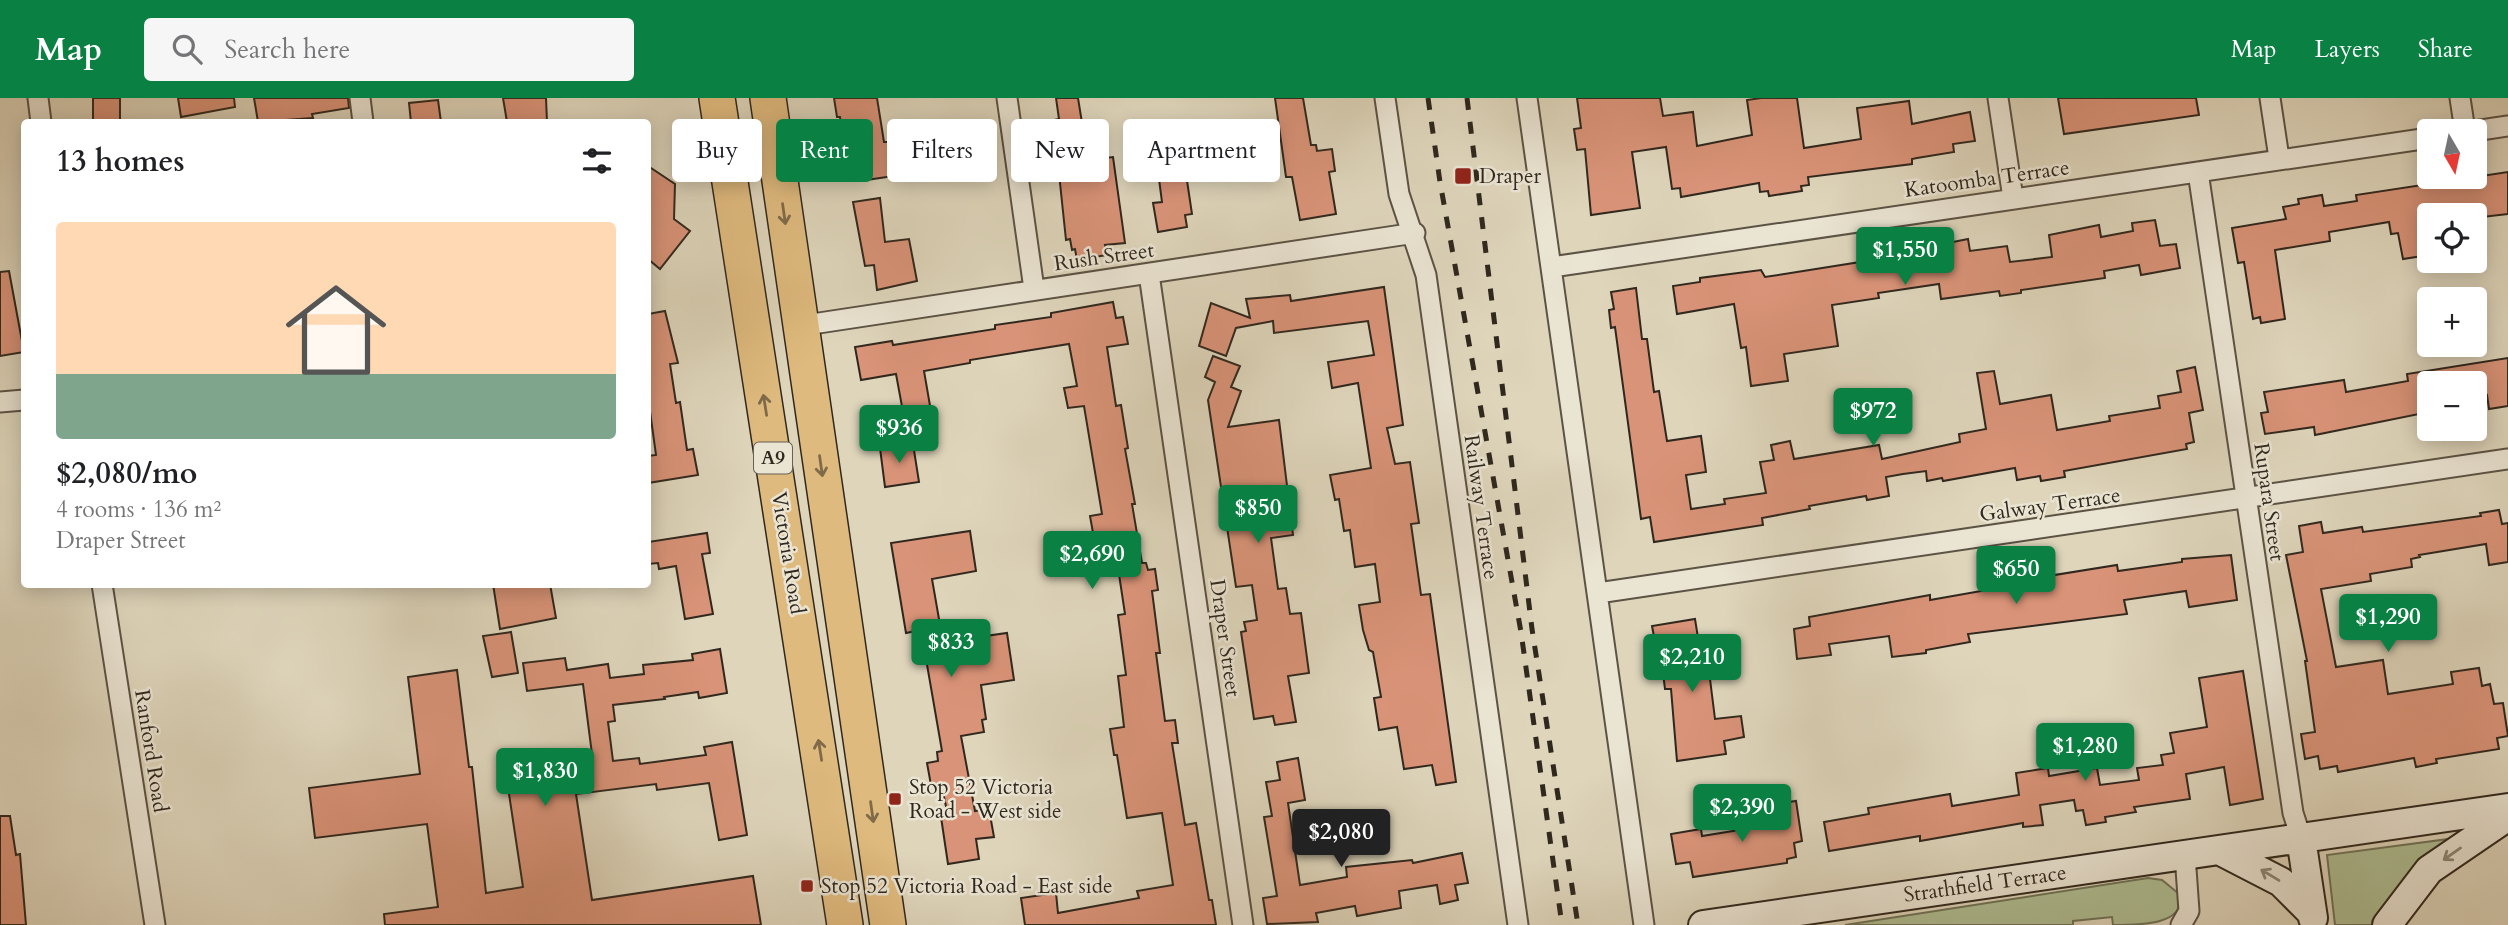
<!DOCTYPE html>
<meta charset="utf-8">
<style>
body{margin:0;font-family:Cardo,serif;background:#f6f6f6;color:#202124;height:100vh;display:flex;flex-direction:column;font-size:26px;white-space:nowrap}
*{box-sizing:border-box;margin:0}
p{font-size:23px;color:#757577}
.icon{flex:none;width:38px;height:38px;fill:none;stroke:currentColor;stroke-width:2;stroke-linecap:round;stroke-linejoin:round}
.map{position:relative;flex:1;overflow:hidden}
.side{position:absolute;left:21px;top:21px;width:630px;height:469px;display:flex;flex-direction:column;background:#fff;border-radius:7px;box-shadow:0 4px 18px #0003}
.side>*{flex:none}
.hud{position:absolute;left:672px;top:21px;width:665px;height:63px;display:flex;gap:14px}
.needle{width:46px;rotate:171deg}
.tools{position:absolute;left:2417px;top:21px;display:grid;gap:14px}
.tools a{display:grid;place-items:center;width:70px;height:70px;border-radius:7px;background:#fff;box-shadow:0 4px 18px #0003;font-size:35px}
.price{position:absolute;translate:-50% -60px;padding:0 16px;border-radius:7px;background:#0b8043;color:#fff;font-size:23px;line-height:46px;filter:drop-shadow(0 2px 4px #0008)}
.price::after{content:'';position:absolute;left:50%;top:42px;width:21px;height:16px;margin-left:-10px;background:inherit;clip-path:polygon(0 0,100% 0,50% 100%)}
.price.on{background:#222;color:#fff}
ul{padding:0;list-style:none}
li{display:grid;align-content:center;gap:14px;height:371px;padding:0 35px}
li+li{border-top:2px solid #e0e0e0}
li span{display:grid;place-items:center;height:217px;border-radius:7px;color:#555}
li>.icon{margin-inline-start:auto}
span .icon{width:126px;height:126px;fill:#fffc;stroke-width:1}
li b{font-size:30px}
h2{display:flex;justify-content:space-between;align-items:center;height:84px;padding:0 35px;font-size:30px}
.tag{padding:0 24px;border-radius:7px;background:#fff;box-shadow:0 4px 18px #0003;font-size:24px;line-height:63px}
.tag.on{background:#0b8043;color:#fff}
header{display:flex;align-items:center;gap:42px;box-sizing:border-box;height:98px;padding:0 35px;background:#0b8043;color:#fff}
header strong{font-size:33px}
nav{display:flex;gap:38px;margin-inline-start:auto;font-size:24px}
.search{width:490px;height:63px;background:#f6f6f6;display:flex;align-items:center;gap:18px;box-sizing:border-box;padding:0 24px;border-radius:7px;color:#757577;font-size:26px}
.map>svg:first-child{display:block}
.green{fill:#aebe93;stroke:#6f7358;stroke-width:2}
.building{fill:#d99378;stroke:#30281e;stroke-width:2}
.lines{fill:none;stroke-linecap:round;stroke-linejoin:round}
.street-casing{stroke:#5c5345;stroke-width:23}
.secondary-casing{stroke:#30281e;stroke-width:32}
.highway-casing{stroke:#30281e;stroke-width:38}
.street{stroke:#eae4d3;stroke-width:19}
.secondary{stroke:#eae4d3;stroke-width:28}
.highway{stroke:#dfba7e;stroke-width:35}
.rail{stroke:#30281e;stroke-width:5;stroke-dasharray:12 12;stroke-linecap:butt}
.oneway{stroke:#7f6a49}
.oneway2{stroke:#8d8678}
.poi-dot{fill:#8f2418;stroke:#eae4d3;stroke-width:2.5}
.labels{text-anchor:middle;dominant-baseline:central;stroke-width:5;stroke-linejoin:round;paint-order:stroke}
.shield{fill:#eae4d3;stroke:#686054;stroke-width:2}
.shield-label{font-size:19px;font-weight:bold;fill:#30281e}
.poi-label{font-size:21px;fill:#30281e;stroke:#eae4d3;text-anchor:start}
.street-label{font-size:21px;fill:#30281e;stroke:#eae4d3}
</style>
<header>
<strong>Map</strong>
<div class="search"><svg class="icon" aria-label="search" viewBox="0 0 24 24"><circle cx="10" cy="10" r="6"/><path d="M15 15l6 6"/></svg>Search here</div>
<nav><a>Map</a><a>Layers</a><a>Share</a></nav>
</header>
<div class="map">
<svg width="2508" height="827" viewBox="0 0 2508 827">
<rect width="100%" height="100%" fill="#ded5bb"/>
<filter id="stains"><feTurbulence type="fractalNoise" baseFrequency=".00286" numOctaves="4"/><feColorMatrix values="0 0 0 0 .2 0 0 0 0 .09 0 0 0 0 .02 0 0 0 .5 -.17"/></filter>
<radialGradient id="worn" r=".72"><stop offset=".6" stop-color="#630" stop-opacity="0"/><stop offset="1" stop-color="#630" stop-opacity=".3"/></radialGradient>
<path class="green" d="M2456,740L2382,809L2375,827H2335L2327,757Z
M2148,780L2162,782L2178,795C2189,827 2140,827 2113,827L2112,819L2073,823V827H1845Z"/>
<path class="building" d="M93,0H120V24H93Z
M178,0H234L235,9L181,19Z
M254,0H348L349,10L312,16L313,20L258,24Z
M503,0H546L547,24H507Z
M834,0H877L884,44H890L894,78L866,82L864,68L847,70L840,19H837Z
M1056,0H1078L1088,62L1113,59L1125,145L1105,147L1107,157L1077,162L1075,151L1072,152L1070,141L1066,142L1058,66H1062L1054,22L1059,21Z
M1275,0H1303L1311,47H1316L1317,53L1332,51L1335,73L1329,74L1336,116L1300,122L1292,79H1286Z
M1577,0H1660L1663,18L1693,14L1697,48L1752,37L1747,2L1761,0H1797L1804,50L1861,41L1857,10L1909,3L1912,26L1970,14L1975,43L1953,46L1954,54L1917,60L1912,61V66L1808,79L1809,87L1801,88L1802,93L1769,98L1768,93L1760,94L1759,85L1681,99L1680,90L1672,91L1666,49L1632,54L1640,110L1591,117L1585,51L1577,52L1574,31L1581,30Z
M2058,0H2196L2199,17L2064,36Z
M438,2L441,24H411L409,5Z
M972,31L977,64L948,68L946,53H941L938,36Z
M648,68L675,86L674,121L690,133L660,171L648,161Z
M2508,74V116L2474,120V117H2429V157L2403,161L2398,135L2391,136L2389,124L2329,134L2330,143L2275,152L2285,221L2261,225L2260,219L2253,221L2244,164L2238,165L2232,130L2286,121L2283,109L2299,106L2298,101L2322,97L2324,108L2357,103L2356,97Z
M1186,76L1192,116L1185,117L1187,129L1158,134L1153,105L1162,104L1159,81Z
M880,100L885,144L909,141L917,183L877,192L874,167L865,168L853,104Z
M2155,122L2160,148L2176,146L2180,170L2141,177L2139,167L2104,173L2105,180L2021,192V195L2000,198L1999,193L1941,201L1939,186L1878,195L1879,200L1832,207L1838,248L1784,256L1788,283L1751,288L1746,249L1741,250L1734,206L1677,216L1673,188L1700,184V180L1761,172L1765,179L1873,162L1874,169L1909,163L1915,160V157L1949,151L1948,145L1968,141L1970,153L2007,148L2010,164L2052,159L2049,137L2099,127L2101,139L2133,133L2132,125Z
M9,173L24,254L0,258V174Z
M1384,189L1403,327L1387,330L1395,366L1410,364L1419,425L1411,426L1421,497L1430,496L1456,684L1436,687L1432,667L1404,671L1397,629L1379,632L1374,600L1381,599L1373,554L1369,552L1363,532L1359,507L1380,504L1375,466L1355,469L1350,432L1344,433L1339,401L1335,402L1330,377L1371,370L1358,285L1332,290L1328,264L1374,257L1368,223L1274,235L1273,223L1236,230L1226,258L1199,248L1211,205L1250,220L1246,201L1290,197L1291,203Z
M1636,190L1642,241H1647L1654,294L1659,293L1667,343L1701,338L1706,374L1686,377L1691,411L1725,406L1724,401L1766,395L1760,364L1774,362L1771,347L1790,343L1794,361L1879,347L1882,361L1960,344L1959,336L1986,331L1977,275L1994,273L2000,306L2051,297L2057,332L2110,323L2109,318L2160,310L2158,298L2181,294L2177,273L2195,269L2203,312L2189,315L2194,344L2186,346L2187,351L2064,373L2065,379L2041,383L2040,378L2017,382L2015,370L1943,383L1942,380L1927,383L1926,373L1903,376L1886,379L1889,398L1867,402L1866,398L1809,408L1810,411L1762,420L1763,427L1654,444L1650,419L1641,421L1615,229L1611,230L1609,212L1614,211L1611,194Z
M1113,204L1116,220L1123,219L1128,246L1107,249L1116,308L1121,307L1128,350L1125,351L1135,406H1132L1142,465H1146L1148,472L1155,471L1158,492L1152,493L1160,555H1156L1165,623L1175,622L1178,645H1172L1185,727L1196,725L1209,802H1212L1216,827H1025L1021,800L1056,795L1058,815L1139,800L1137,793L1173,787L1162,715L1127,720L1117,657H1114L1110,631L1124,629L1118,578L1126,577L1118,517L1125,516L1117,463L1082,469L1078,448L1095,446L1090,418L1102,416L1084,308L1068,310L1064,290L1077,288L1069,246L970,262V265L924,273L933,325L906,330L896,276L861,282L855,249L892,243L893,247L995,231V227L1051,219V215Z
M665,213L678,265L670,266L676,305L680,304L687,352L693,351L698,377L648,385V358L656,357L648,299V216Z
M1213,258L1240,268L1231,289L1241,293L1228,329L1279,322L1293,437L1271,440L1278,491L1286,490L1290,516L1301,515L1309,575L1288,578L1296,624L1275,627L1273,618L1254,621L1241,534L1246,533L1244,524L1257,522L1252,487L1236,489L1208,302L1215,284L1205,279Z
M2508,260V308L2489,311L2487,297L2480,298V293L2474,294V285H2429V314L2315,337L2314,329L2265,336L2261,315L2268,314L2264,294L2344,282L2346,294L2408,283L2407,276Z
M913,346L919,384L885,389L880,350Z
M2499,412L2502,426L2508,425V464L2489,467L2486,446L2419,457L2420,459L2411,461L2412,469L2370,476L2371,483L2321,491L2336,569L2383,562L2388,596L2453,586L2451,574L2479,570L2482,588L2490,586L2494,606L2503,605L2508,638L2497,640L2499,651L2436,661L2437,665L2416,669L2414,660L2338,674L2337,668L2320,671L2318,658L2305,661L2301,636L2315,634L2305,563H2307L2286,457L2303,454L2299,428L2321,424L2323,435L2362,429L2363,434L2481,418L2480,415Z
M970,433L976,473L932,481L943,544L1007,535L1014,582L981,587L986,621L982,622L984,634L961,638L975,713L989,711L994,739L976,741L979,761L948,766L941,719L948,718L941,685L931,687L927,665L938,663L937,654L942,653L921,532L906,535L891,445Z
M707,435L710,455L702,456L713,516L685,521L676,468L659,471L658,465L648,466V444Z
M2231,457L2237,502L2189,509L2186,493L2124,502L2127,516L1968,536L1970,544L1926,552V555L1892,559L1889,538L1829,546L1831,557L1797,561L1794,531L1810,528L1809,519L1930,497V502L1987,492L1986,488L2117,467L2118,473L2182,464V461Z
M493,486H550L556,520L500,531Z
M1695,521L1702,565H1708L1715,621L1741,618L1744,639L1724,643L1726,656L1677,663L1671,591H1665L1659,544H1655L1652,528Z
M511,534L518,575L492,579L483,538Z
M720,551L727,595L699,600L698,594L664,599L665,601L613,607L615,623L608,624L613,663L639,660L640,666L706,657L704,649L732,644L747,737L719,742L709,685L657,692L656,686L576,696L592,802L753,778L761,827H385L384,816L438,809L427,726L315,740L309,690L420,676L408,579L457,572L469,669H472L486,795L523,789L506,676L593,664L583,586L527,593L523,565L565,560L567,572L608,566L610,580L644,576L643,567L693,562L692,556Z
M2243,573L2263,701L2230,707L2224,669L2186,676L2190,701L2134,709L2136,714L2105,719L2106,724L2086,727L2083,712L2076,713L2074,702L2040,707L2043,727L2023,729V725L1920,743V738L1829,753L1824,724L1869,716L1868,710L1950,696L1952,708L2019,697L2016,675L2048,670L2049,678L2097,670L2100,687L2139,682L2137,670L2163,667L2161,657L2174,655L2170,635L2207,629L2199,580Z
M1298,660L1305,702L1288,705L1300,787L1347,779L1346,769L1412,762L1413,765L1462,755L1468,785L1455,787L1458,802L1440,806L1437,787L1399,793L1401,810L1357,818L1355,808L1316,815L1318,824L1267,826L1263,800L1277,798L1264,719L1272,718L1266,684L1280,682L1277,664Z
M1796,703L1802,743L1794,745L1796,759L1787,761V765L1693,779L1690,764L1676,766L1671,736L1701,731L1702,738L1764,728L1761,708Z
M0,718H10L16,757L20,756L26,827H0Z"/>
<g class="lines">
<g class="street-casing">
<path id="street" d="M38,0L41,24
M360,0L363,24
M1007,0L1034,191
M1385,0L1399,96L1426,177L1518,827
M1527,0L1644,827
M1998,0L2013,100
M2270,0L2279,60
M2460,0L2465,33
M2474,33L2508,28
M2198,74L2293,715L2301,740
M1552,169L2429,40
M1149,176L1243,827
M799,228L1415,135
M0,304L24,302
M102,486L155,827
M1598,495L2508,361
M2181,827L2189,813L2185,757"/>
</g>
<g class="secondary-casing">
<path id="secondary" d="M2301,740L2313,820
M2219,752L2281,784L2312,815
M1703,827L2508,710
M2387,827L2429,772L2508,718"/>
</g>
<g class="highway-casing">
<path id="highway" d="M717,0L845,827
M768,0L888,827"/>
</g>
<use href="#street" class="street"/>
<use href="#secondary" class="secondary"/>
<use href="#highway" class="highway"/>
<path class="rail" d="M1428,0L1440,84L1521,534L1562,827
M1467,0L1532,531L1578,827"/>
</g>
<defs><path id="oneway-shaft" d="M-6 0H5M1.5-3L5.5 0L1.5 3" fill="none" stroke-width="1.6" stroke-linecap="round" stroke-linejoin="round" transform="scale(1.75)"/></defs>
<g class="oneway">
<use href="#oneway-shaft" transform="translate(784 116) rotate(82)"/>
<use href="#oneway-shaft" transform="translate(765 307) rotate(-99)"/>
<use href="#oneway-shaft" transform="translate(821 368) rotate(82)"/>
<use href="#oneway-shaft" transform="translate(820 652) rotate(-99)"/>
<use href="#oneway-shaft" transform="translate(872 714) rotate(82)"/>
</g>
<g class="oneway2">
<use href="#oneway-shaft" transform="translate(2452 756) rotate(145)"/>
<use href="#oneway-shaft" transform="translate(2270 777) rotate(-149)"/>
</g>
<g class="poi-dot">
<rect x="1454" y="69" width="18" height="18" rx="3.5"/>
<rect x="888" y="694" width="14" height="14" rx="3.5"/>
<rect x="800" y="781" width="14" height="14" rx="3.5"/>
</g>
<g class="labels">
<rect class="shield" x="754" y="344.5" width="38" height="31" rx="5"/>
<g class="shield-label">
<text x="773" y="360">A9</text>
</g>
<g class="poi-label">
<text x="1479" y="78">Draper</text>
<text x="909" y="689">Stop 52 Victoria<tspan x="909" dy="24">Road - West side</tspan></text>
<text x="821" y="788">Stop 52 Victoria Road - East side</text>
</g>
<g class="street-label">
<text transform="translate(1987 81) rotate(-8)">Katoomba Terrace</text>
<text transform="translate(1104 159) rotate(-8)">Rush Street</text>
<text transform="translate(2269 404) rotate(82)">Rupara Street</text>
<text transform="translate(2050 407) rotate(-8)">Galway Terrace</text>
<text transform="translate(1481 409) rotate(82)">Railway Terrace</text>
<text transform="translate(788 455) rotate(81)">Victoria Road</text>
<text transform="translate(1225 540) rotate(82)">Draper Street</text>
<text transform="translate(151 653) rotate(81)">Ranford Road</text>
<text transform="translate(1985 786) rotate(-8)">Strathfield Terrace</text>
</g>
</g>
<rect width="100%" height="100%" filter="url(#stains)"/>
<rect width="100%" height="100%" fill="url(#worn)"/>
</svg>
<div class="tools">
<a><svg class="needle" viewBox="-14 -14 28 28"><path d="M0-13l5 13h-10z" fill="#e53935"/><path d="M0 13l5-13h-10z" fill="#757577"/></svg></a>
<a><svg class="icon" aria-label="locate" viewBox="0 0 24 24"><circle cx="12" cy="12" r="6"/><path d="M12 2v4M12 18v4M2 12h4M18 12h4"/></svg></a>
<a>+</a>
<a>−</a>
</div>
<b class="price" style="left:1905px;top:189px">$1,550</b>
<b class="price" style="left:1873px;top:350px">$972</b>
<b class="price" style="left:899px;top:367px">$936</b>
<b class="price" style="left:1258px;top:447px">$850</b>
<b class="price" style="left:1092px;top:493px">$2,690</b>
<b class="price" style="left:2016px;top:508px">$650</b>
<b class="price" style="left:2388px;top:556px">$1,290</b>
<b class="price" style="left:951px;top:581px">$833</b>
<b class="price" style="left:1692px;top:596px">$2,210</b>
<b class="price" style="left:2085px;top:685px">$1,280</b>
<b class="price" style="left:545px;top:710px">$1,830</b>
<b class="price" style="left:1742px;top:746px">$2,390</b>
<b class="price on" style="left:1341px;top:771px">$2,080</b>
<div class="hud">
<a class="tag">Buy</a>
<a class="tag on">Rent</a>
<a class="tag">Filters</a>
<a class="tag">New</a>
<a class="tag">Apartment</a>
</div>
<section class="side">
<h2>13 homes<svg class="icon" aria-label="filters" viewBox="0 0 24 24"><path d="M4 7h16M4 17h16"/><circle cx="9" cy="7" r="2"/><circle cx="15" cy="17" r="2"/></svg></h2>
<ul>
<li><span style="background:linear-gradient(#ffd9b3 70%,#7fa58c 0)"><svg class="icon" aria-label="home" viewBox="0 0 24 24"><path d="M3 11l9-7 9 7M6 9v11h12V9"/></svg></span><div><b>$2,080/mo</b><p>4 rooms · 136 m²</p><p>Draper Street</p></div></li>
</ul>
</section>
</div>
